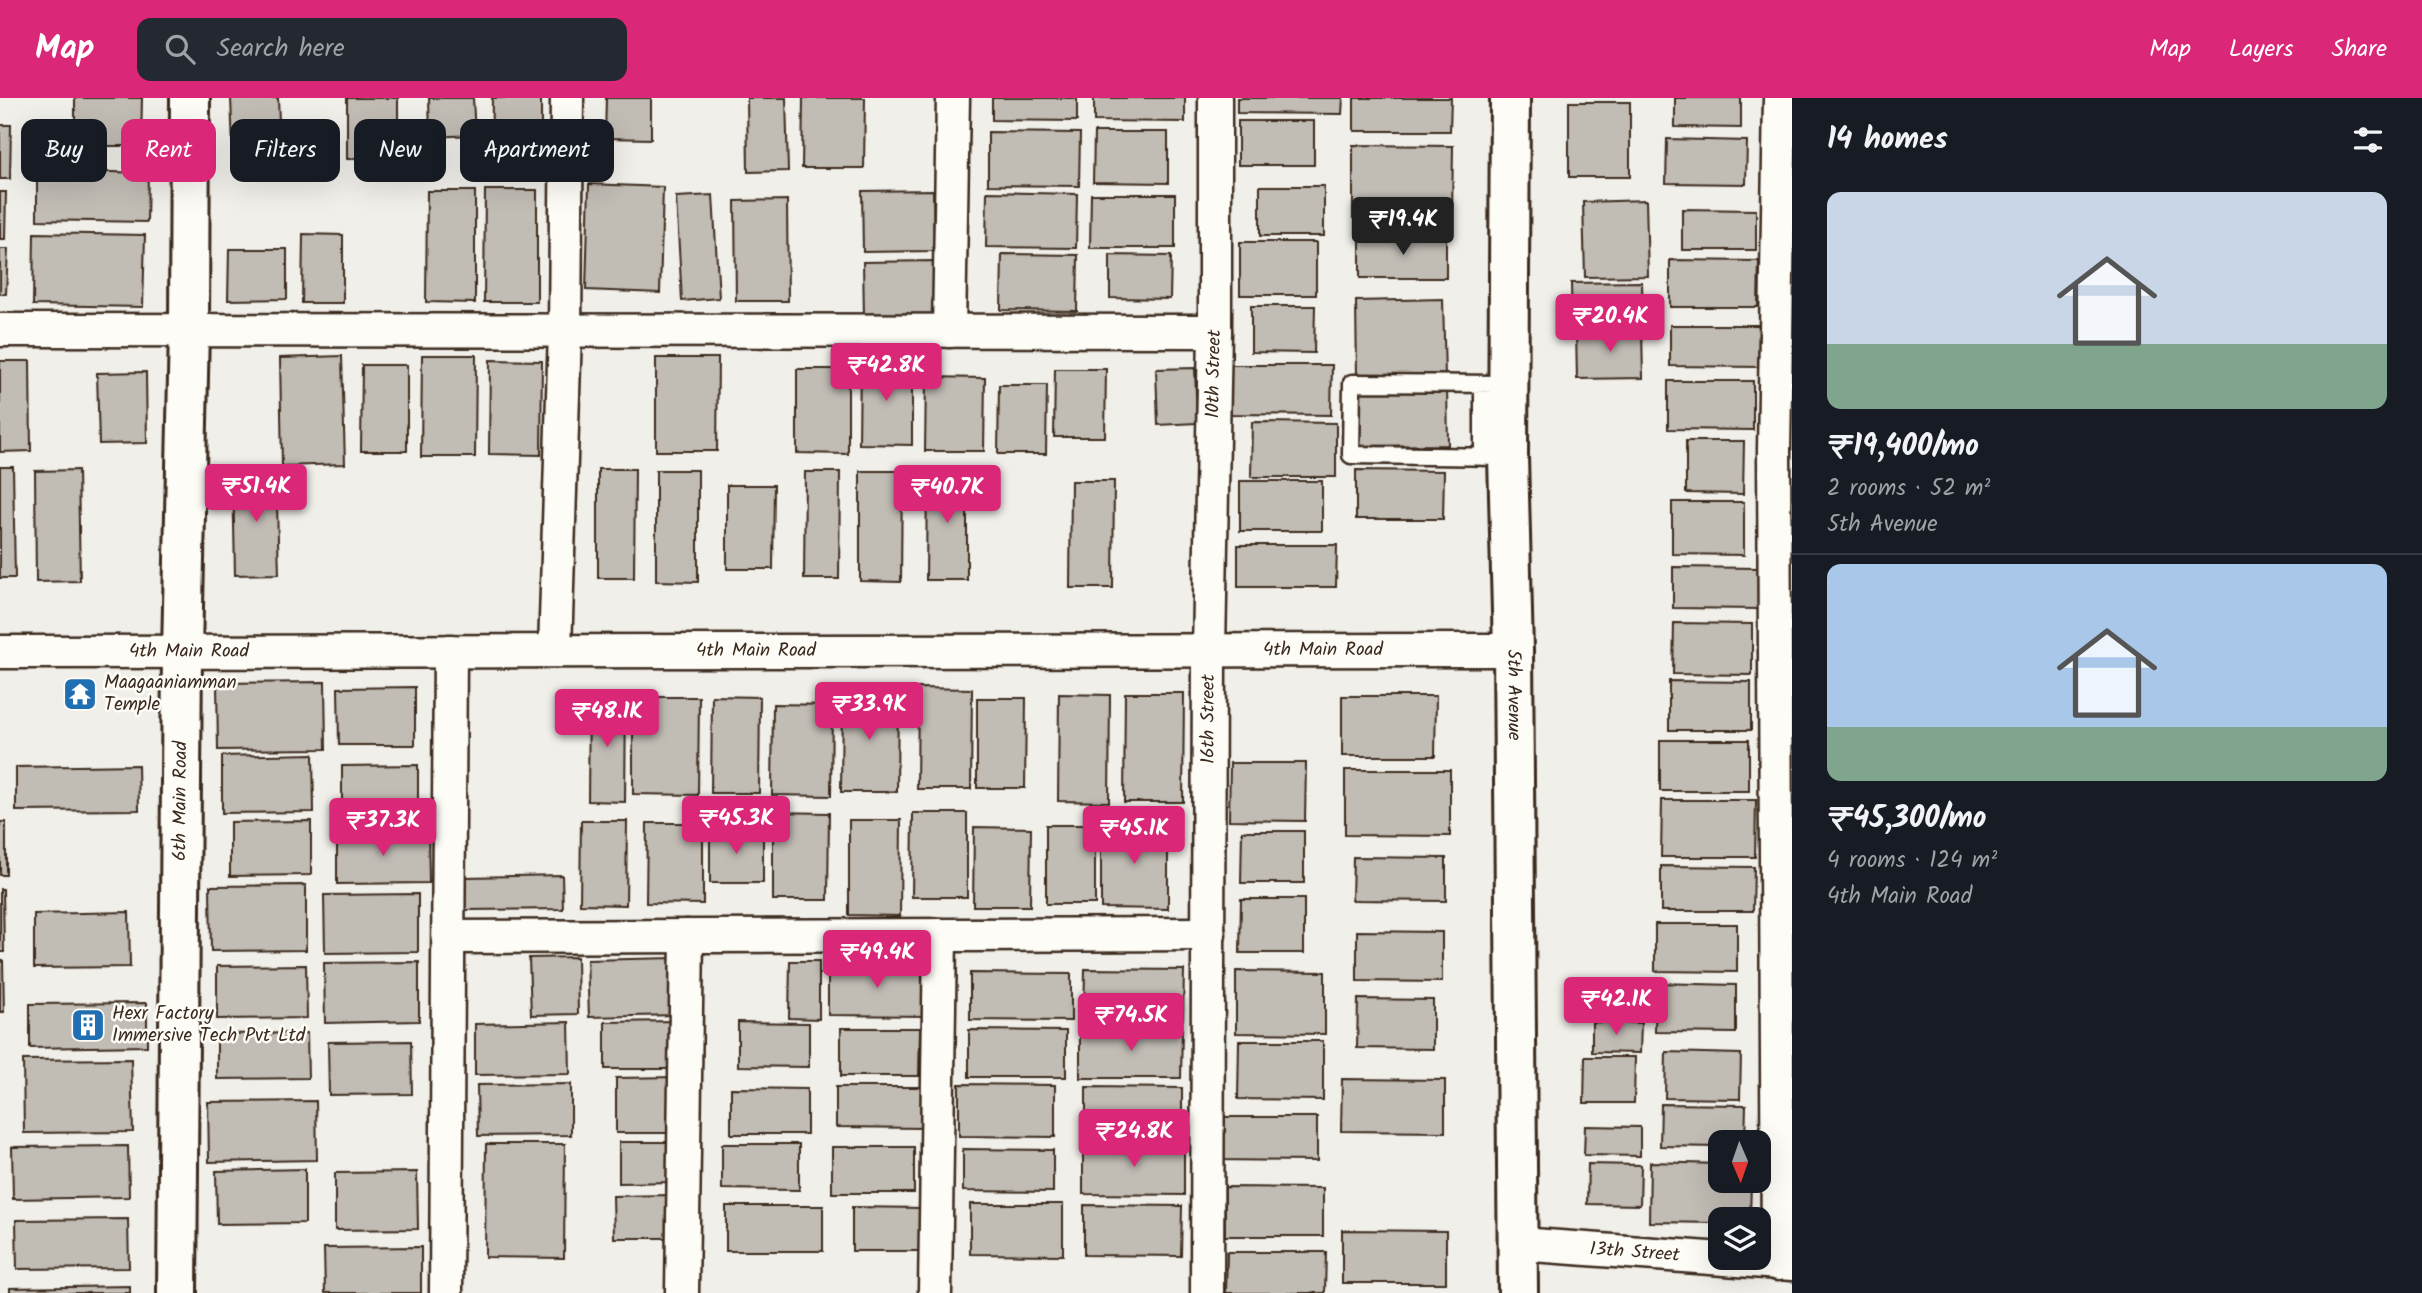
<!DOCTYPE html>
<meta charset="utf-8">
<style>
body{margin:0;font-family:Kalam,sans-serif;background:#242831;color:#f1f3f6;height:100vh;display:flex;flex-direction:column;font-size:26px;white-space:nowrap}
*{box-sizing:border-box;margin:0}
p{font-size:23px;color:#9ea1a6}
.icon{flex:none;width:38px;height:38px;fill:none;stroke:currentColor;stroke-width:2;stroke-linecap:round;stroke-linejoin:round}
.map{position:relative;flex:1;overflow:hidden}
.details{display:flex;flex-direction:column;background:#171b24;width:630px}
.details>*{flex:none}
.guide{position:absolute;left:21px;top:21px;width:665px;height:63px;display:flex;gap:14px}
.needle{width:46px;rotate:178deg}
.tools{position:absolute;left:1708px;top:1032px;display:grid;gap:14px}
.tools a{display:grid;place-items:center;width:63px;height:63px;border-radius:14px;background:#171b24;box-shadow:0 7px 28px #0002;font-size:35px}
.price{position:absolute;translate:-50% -60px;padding:0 16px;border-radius:7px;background:#db2777;color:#fff;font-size:23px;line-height:46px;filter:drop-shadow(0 2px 4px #0008)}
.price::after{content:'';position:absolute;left:50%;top:42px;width:21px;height:16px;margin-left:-10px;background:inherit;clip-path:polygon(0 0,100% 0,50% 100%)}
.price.current{background:#222;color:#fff}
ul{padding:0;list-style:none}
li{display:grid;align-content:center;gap:14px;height:371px;padding:0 35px}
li+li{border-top:2px solid #363941}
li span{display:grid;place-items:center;height:217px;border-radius:14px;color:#555}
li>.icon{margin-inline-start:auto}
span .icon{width:126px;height:126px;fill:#fffc;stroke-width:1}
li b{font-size:30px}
h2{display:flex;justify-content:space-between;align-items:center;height:84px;padding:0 35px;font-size:30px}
.chip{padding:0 24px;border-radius:14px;background:#171b24;box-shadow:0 7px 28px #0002;font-size:24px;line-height:63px}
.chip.current{background:#db2777;color:#fff}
header{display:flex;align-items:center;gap:42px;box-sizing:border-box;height:98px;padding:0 35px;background:#db2777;color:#fff}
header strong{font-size:33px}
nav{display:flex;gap:38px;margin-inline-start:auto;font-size:24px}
.search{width:490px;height:63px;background:#242831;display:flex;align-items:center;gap:18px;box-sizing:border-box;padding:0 24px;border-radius:14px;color:#9ea1a6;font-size:26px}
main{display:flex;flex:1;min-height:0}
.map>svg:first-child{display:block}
.building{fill:#c1bcb4;stroke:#3b2a1e;stroke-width:2}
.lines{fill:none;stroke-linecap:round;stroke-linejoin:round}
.service-casing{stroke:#3b2a1e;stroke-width:21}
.minor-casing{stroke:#3b2a1e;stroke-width:37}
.tertiary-casing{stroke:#3b2a1e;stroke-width:44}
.service{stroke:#fdfcf7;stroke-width:16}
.minor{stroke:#fdfcf7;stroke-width:32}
.tertiary{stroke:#fdfcf7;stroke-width:38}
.labels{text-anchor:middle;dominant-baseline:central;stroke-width:5;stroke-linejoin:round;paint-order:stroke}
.street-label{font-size:19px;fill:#3b2a1e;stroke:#fdfcf7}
.poi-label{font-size:19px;fill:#3b2a1e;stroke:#fdfcf7;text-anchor:start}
</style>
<header>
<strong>Map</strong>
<div class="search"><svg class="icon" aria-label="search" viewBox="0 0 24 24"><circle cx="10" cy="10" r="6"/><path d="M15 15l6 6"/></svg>Search here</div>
<nav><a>Map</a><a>Layers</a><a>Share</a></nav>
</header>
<main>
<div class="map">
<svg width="1792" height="1195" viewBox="0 0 1792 1195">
<rect width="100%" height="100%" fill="#f1efea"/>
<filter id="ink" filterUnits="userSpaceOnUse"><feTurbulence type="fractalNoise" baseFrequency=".0143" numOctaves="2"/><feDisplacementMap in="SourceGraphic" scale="14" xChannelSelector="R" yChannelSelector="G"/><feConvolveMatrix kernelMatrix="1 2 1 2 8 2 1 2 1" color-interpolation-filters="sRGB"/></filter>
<g filter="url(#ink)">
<path class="building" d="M75,0H142L141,48H75Z
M231,0H278L280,48L233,50Z
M347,0H398V61H347Z
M429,0H473L475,37L430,39Z
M492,0H541V71H491Z
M606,0H651V41L605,40Z
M747,0H786L788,73L748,74Z
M803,0H865L864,70H802Z
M992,0H1077V23L992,22Z
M1094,0H1185V24L1094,23Z
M1237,0H1343L1342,16L1237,15Z
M1354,0H1451L1450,33H1354Z
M1675,0H1741V30L1675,29Z
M1569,4H1630V79H1569Z
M1238,23H1314V67H1238Z
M0,27H11L10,81H0Z
M988,34L1080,35L1079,88L988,87Z
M1094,34H1168V85L1093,84Z
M1667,41L1747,43L1746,86L1666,85Z
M1353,47L1453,48L1452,121L1353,120Z
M37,72L148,75L147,124L37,122Z
M589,86L663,89L660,195L586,192Z
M1260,88H1324V138H1260Z
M485,92H537V204H484Z
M933,92L934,153L863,154L862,93Z
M427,93H475V205L426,204Z
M0,94H6L5,141H0Z
M987,94L1077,96L1076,150L986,149Z
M1091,96H1175V150H1090Z
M713,97L719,200L682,203L676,99Z
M787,102L788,203H736L735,103Z
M1646,102L1648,178L1585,179L1583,104Z
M1682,111L1756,112V152H1682Z
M34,135L145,137L143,209L33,207Z
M303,136L343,137V205H302Z
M1360,138H1446V180H1360Z
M1240,144H1316V197H1240Z
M0,151H8L6,196H0Z
M229,151H287V201L228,202Z
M1002,156L1078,157L1077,213L1001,212Z
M1110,157L1171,158L1170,201L1110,200Z
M1670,162L1759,163L1758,209H1670Z
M936,163L937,217L864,219L863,164Z
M1642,184L1643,229L1572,230L1571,185Z
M1443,201L1445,279L1357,280L1356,203Z
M1251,208H1315L1314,255L1251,254Z
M1670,227H1759V269L1670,268Z
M1642,232L1643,280L1577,281L1576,233Z
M422,257H476L475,359H421Z
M342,258L345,366L282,368L280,260Z
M656,260H718L717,353H656Z
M490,262L542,263L541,357L489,356Z
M0,263H30L31,353L0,354Z
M860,263H912V347L859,346Z
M362,267H407V353H361Z
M1231,267H1332L1331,317L1231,316Z
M1195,270L1197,325L1158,327L1156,271Z
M797,271H848V356L797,355Z
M1055,271H1106L1105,339H1054Z
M146,274L147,345L99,346L97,275Z
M926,279L985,280L984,353H925Z
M1668,283H1753V332L1668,331Z
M999,287H1047L1046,356H998Z
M1447,288L1448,347L1357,348L1356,290Z
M1252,324L1336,325V379H1251Z
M1686,343H1744L1743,396L1686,395Z
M0,369H13L15,480H0Z
M598,371H635L634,480H598Z
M78,372L80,483L36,484L35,373Z
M656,372H698V484L656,483Z
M927,372H967V482H926Z
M1356,372L1444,373L1443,421H1356Z
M860,373H902L901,484L860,483Z
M276,374L279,476L235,477L233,375Z
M805,374H840L839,481H804Z
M1071,383H1114L1113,490H1070Z
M1240,383H1322V433H1240Z
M727,387H774L773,471H727Z
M1672,404H1744V457L1672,456Z
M1238,447H1337L1336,489H1238Z
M1673,469L1759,470V511L1673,510Z
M1674,525L1752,526V577L1673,576Z
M1669,583L1751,584V632H1669Z
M325,584L326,651L218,652L217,585Z
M415,589V647H339L338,590Z
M918,590L972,591L971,691H917Z
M842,593L898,594L897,694H841Z
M1125,595H1184L1183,704H1124Z
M1059,596L1110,597L1109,704L1058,703Z
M712,598L760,599L759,695H711Z
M1342,598H1436L1435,658H1342Z
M589,599H626L625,704L588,703Z
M633,599H699L698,697L633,696Z
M977,600H1026L1025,690H977Z
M773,606L832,607L831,698L772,697Z
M1660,642H1749V693H1660Z
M313,656L314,714L222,715V658Z
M1230,665H1306L1305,723L1229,722Z
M138,667L139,712L16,713V669Z
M418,667V717L342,718V668Z
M1345,672H1450V738L1345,737Z
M1662,702H1756L1755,759H1661Z
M773,714L829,715L828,802H773Z
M913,715H967V799H912Z
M849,722H901L900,818L849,817Z
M311,723V777L230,778V724Z
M581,723H627L626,807L580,806Z
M0,724H6V777H0Z
M647,725H703V806L646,805Z
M1101,726L1168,727V811L1101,810Z
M1046,727H1095V806H1046Z
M974,729L1031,730L1030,808H973Z
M710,730H763V785H710Z
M428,733L429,785L337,786V734Z
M1242,733H1304V785H1241Z
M1353,759L1446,760V803L1352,802Z
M1661,768L1754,769L1753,813H1661Z
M562,777L563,811L465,812V779Z
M306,787V852L211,853L210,788Z
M0,791H3L4,854H0Z
M418,796V854L325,855L324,797Z
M1241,801H1304V855H1240Z
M129,814L130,869L34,870V816Z
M1655,826H1737V874L1655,873Z
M1357,833L1442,834V884L1357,883Z
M577,859L578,916L531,917L529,860Z
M675,860L677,917L589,919L587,862Z
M0,862H3L4,914H0Z
M790,863H819V921L789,920Z
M419,864V923L325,925L324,865Z
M828,866H927L926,918L828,917Z
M306,867L307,920L217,921V868Z
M1085,871L1184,872L1183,921H1084Z
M1236,873L1325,874V936L1236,935Z
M970,875L1071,876V923L970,922Z
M1656,885L1736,887V935L1655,934Z
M1358,901L1433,902V951L1357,950Z
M147,905V948L30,950V906Z
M676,923L677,971H605V924Z
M569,924L570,976L475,977V926Z
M738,924L809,925V969L738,968Z
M1592,924L1641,925L1640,955L1592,954Z
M841,930H920L919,978H841Z
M1080,930L1182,931L1181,980H1080Z
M969,932L1066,933V979H969Z
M307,935L308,980L217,981V936Z
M411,943L412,996L329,997L328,944Z
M1239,943H1323V1002L1238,1001Z
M1666,954L1741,956L1740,1001L1665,1000Z
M1585,959H1635L1634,1005H1584Z
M131,961L133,1034L24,1035L23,962Z
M676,979L677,1035H616V980Z
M1342,981L1445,982V1034L1341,1033Z
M571,986V1037L478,1038L477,987Z
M959,986L1055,987V1039L959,1038Z
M836,989H924V1030L836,1029Z
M1086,989L1182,990V1037L1086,1036Z
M731,990L807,991V1036H731Z
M316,1003L317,1062L209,1064L208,1004Z
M1661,1006L1746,1007L1745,1045H1720V1049L1660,1048Z
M1217,1019H1317V1063L1217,1062Z
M1585,1028L1640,1029V1058L1584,1057Z
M619,1044H676L677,1084L619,1085Z
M486,1046H565L564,1160L485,1159Z
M722,1046H799V1092L722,1091Z
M1083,1046H1184V1097L1083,1096Z
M128,1048L129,1099L13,1101L12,1049Z
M832,1049H914V1095H832Z
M963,1051L1053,1052V1094L963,1093Z
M1650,1064L1720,1066V1083H1751L1750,1122H1720V1125L1649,1124Z
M1588,1066L1641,1067L1640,1107L1587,1106Z
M305,1071V1125L217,1126L216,1073Z
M417,1074L418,1131L335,1132V1075Z
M1225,1089L1323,1090V1138H1225Z
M673,1097V1140H614L613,1098Z
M970,1106H1063V1157L970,1156Z
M1084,1107L1182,1108L1181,1158L1084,1157Z
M726,1108H823V1153H726Z
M852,1109L924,1110L923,1153H852Z
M128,1121L129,1170L17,1171L16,1122Z
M1342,1132L1446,1133V1185H1342Z
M421,1149V1195H325L324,1150Z
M1227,1154H1326L1325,1195H1226Z
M130,1188V1195H10V1190Z"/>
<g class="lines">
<g class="service-casing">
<path id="service" d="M1483,359V286
M1508,359L1351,357L1352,285L1508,286"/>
</g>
<g class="minor-casing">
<g id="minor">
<path d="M0,232L1215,233"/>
<path d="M949,233L953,0"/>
<path d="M555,553L565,233L567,0"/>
<path id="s1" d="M0,554L1513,552"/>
<path d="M449,839L1209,836"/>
<path id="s2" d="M1519,1146L1792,1166"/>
<path d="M1778,1166L1774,352L1780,0"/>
<path d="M446,1195L450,553"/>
<path d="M682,1195L687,838"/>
<path d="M935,1195L940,837"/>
<path id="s3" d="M1207,1195L1209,553L1215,233V0"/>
</g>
</g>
<g class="tertiary-casing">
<g id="tertiary">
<path id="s4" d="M1510,0L1508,359L1513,552L1518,1195"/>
<path id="s5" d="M177,1195L182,554L189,232L190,0"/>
</g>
</g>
<use href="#service" class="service"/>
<use href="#minor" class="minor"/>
<use href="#tertiary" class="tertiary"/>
</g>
</g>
<defs>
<g id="temple-square" transform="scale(1.75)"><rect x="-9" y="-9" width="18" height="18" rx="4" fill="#1f6fb2" stroke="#fdfcf7"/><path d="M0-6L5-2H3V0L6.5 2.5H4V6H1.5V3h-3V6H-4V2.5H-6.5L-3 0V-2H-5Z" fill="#fff"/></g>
<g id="building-square" transform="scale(1.75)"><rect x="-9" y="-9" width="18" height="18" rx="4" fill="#1f6fb2" stroke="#fdfcf7"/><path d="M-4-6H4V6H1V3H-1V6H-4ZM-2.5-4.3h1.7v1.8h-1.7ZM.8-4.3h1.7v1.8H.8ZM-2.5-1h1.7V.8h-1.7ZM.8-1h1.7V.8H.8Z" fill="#fff"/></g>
</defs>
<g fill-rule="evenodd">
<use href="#temple-square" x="80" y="596"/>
<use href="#building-square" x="88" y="927"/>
</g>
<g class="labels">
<g class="street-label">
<text stroke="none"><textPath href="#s3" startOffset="919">10th Street</textPath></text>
<text stroke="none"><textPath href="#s1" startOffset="756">4th Main Road</textPath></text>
<text stroke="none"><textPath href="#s1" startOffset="1323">4th Main Road</textPath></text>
<text stroke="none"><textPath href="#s1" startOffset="189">4th Main Road</textPath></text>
<text stroke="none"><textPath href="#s4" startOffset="597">5th Avenue</textPath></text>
<text stroke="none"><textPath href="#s3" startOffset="574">16th Street</textPath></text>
<text stroke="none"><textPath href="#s5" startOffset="492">6th Main Road</textPath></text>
<text stroke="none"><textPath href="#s2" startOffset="116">13th Street</textPath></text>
</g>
<g class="poi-label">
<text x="104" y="585">Maagaaniamman<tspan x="104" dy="22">Temple</tspan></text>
<text x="112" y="916">Hexr Factory<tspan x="112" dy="22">Immersive Tech Pvt Ltd</tspan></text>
</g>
</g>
</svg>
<div class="tools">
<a><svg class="needle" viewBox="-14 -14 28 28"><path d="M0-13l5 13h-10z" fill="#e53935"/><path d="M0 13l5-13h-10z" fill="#9ea1a6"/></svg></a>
<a><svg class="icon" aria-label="layers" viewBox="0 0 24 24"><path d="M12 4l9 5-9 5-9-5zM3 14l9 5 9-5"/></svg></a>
</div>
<b class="price current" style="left:1403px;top:159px">₹19.4K</b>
<b class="price" style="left:1610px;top:256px">₹20.4K</b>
<b class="price" style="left:886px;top:305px">₹42.8K</b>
<b class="price" style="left:256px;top:426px">₹51.4K</b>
<b class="price" style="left:947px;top:427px">₹40.7K</b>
<b class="price" style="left:869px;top:644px">₹33.9K</b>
<b class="price" style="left:607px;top:651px">₹48.1K</b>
<b class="price" style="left:736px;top:758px">₹45.3K</b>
<b class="price" style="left:383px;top:760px">₹37.3K</b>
<b class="price" style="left:1134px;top:768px">₹45.1K</b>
<b class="price" style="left:877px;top:892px">₹49.4K</b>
<b class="price" style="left:1616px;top:939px">₹42.1K</b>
<b class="price" style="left:1131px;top:955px">₹74.5K</b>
<b class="price" style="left:1134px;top:1071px">₹24.8K</b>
<div class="guide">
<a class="chip">Buy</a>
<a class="chip current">Rent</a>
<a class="chip">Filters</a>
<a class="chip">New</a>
<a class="chip">Apartment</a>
</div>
</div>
<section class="details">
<h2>14 homes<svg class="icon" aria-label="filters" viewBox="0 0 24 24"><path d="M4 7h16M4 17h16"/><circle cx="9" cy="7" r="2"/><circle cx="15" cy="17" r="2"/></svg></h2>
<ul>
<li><span style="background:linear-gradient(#c9d6e8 70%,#7fa58c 0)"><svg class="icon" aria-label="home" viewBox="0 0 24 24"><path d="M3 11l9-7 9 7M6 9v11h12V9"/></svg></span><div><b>₹19,400/mo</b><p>2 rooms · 52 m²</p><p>5th Avenue</p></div></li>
<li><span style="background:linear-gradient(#a9c7e8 75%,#7fa58c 0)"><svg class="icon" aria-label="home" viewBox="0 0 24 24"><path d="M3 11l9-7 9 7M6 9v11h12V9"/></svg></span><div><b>₹45,300/mo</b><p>4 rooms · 124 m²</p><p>4th Main Road</p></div></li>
</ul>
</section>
</main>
